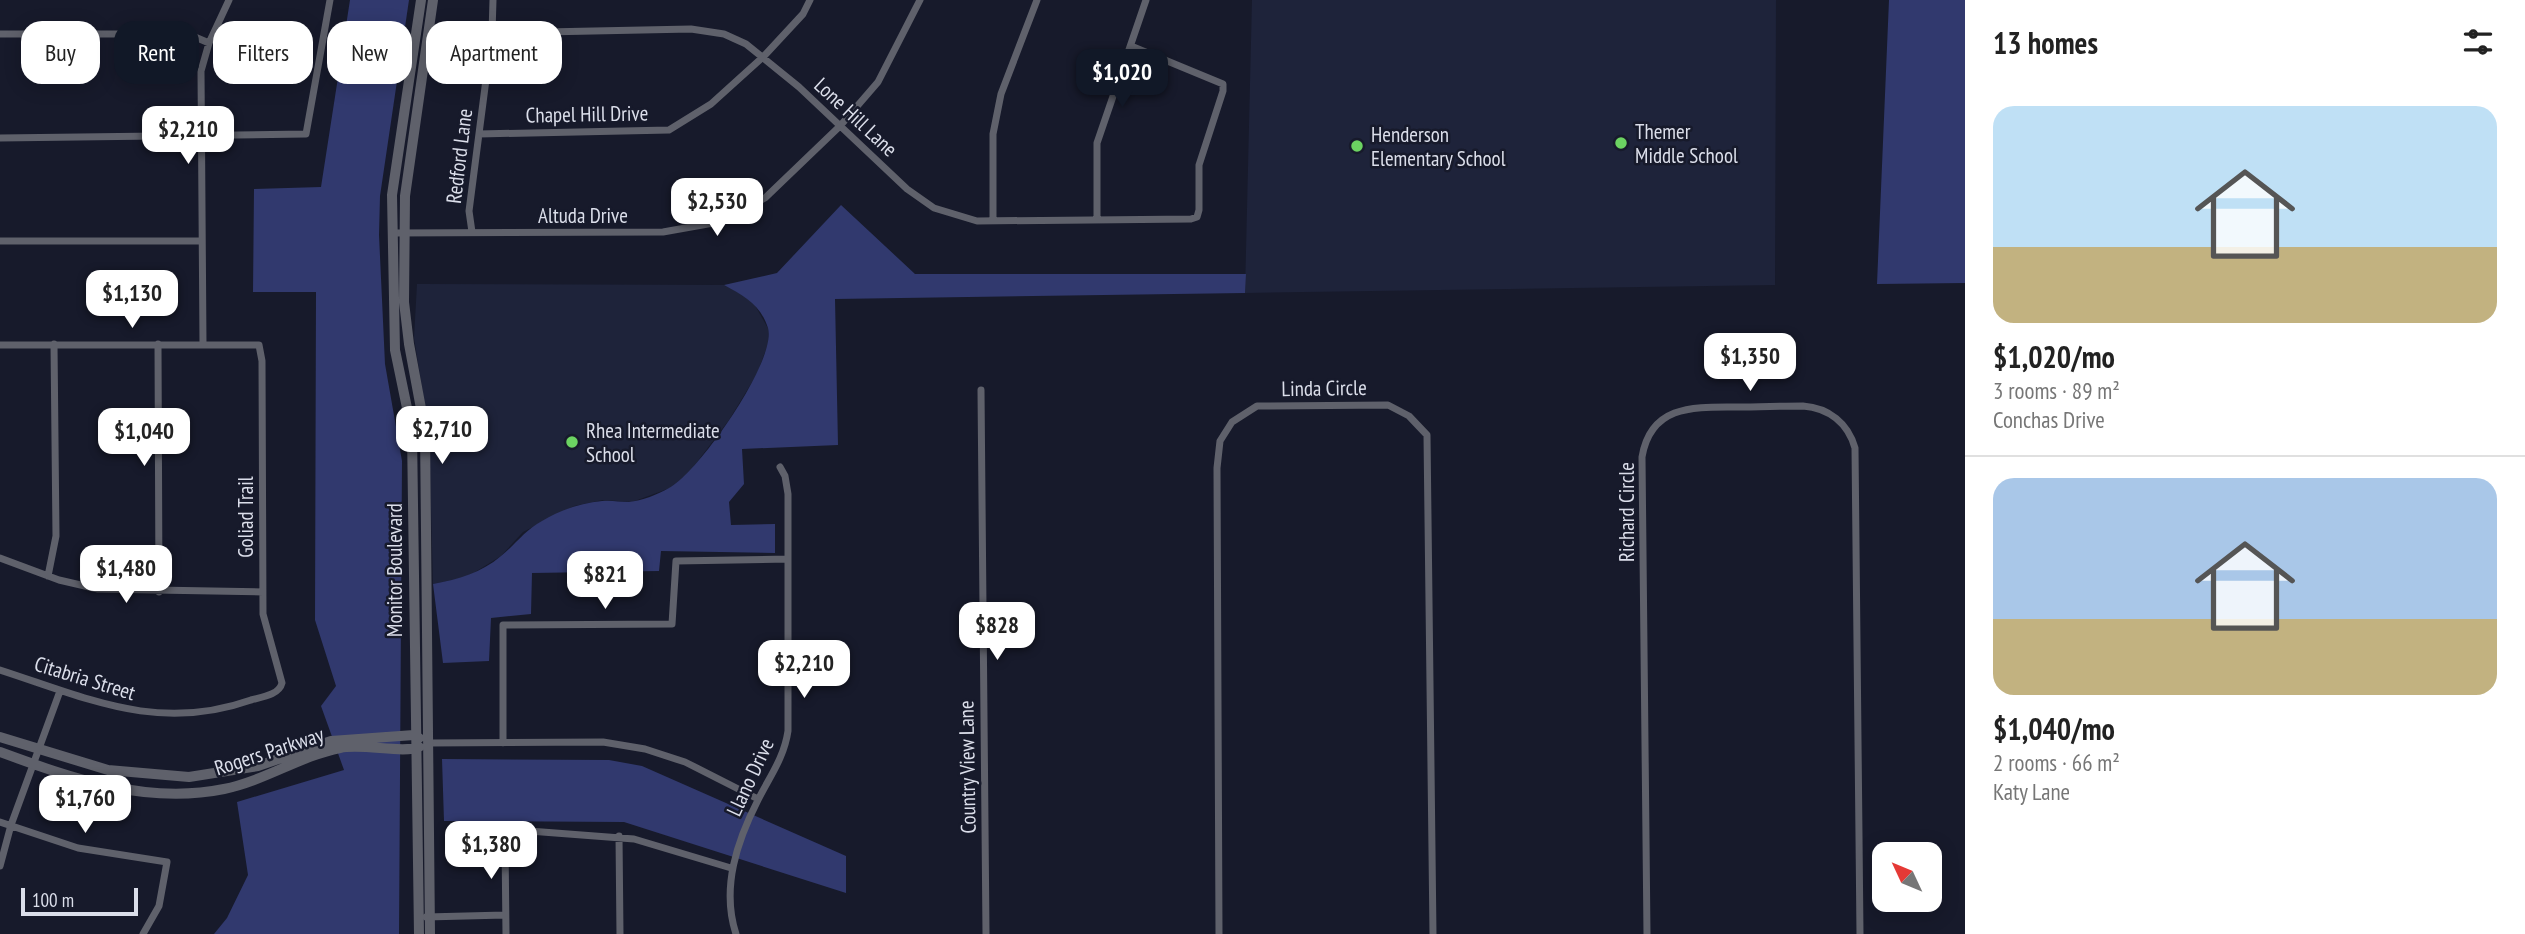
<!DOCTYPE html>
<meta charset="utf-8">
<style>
body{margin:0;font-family:"PT Sans Narrow",sans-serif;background:#f6f6f6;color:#222;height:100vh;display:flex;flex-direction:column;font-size:26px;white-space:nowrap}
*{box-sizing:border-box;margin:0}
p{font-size:23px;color:#767676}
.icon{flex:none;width:38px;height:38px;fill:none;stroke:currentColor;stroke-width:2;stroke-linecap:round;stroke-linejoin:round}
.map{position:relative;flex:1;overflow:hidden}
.sheet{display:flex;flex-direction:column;background:#fff;width:560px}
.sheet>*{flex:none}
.banner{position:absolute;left:21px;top:21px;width:665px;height:63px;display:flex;gap:14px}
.needle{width:46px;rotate:314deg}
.controls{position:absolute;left:1872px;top:842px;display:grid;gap:14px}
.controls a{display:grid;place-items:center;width:70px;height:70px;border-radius:14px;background:#fff;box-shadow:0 4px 18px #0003;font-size:35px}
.scale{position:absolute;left:21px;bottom:18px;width:117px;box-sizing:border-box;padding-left:7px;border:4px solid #dbdeea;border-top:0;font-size:19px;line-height:24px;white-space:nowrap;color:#dbdeea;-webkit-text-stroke:5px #171a2b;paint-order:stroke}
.price{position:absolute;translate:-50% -60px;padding:0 16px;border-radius:14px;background:#fff;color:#222;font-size:23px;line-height:46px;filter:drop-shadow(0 2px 4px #0008)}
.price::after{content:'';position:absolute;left:50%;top:42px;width:21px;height:16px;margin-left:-10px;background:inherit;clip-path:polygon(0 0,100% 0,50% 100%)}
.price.selected{background:#111827;color:#fff}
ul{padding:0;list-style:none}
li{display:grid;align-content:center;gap:14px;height:371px;padding:0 28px}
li+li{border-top:2px solid #e0e0e0}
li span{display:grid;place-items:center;height:217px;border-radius:21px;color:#555}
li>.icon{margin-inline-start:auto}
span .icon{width:126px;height:126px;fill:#fffc;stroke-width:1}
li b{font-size:30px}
h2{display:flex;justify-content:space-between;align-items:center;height:84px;padding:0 28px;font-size:30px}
.pill{padding:0 24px;border-radius:21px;background:#fff;box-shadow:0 4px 18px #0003;font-size:24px;line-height:63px}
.pill.selected{background:#111827;color:#fff}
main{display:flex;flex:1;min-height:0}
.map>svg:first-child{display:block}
.built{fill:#1e233a}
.green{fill:#31396e}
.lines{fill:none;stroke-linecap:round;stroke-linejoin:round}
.minor{stroke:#5f616b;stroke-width:7}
.tertiary{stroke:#5f616b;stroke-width:10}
.poi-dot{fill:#6cd362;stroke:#171a2b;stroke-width:2.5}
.labels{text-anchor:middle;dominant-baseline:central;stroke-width:5;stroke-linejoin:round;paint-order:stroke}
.street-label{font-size:21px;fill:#dbdeea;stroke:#171a2b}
.poi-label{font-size:21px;fill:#dbdeea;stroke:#171a2b;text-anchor:start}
</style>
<main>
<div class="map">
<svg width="1965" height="934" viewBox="0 0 1965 934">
<rect width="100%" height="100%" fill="#171a2b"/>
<path class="built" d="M1252,0H1776L1775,285L1245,293Z
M417,284L724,285L752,300L769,330L768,344L757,374L729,420L688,474L670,488L632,502L603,500L574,506L523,532L501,556L467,577L433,584L429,431L414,338Z"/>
<path class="green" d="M350,0H409L380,196L379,235L385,364L402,461L399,934H214L227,918L248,875L237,802L344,770L321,706L336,686L315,620L316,292H253L254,189L321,187Z
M1889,0H1965V283L1877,284Z
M841,205L915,274H1246L1245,293L835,299L838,445L742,449L744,484L729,502L731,525L775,524V553L661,551L659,571L532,573L531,614L491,618L489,661L443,663L433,584C459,579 481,573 501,556C516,544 525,530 542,521C560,510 581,503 602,501C611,500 620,502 629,502C641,501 659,494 669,488C698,473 777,361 768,328C761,305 744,296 724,285L777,273Z
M442,759L609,760L642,766L846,856V893L624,822L444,821Z"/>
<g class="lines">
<path class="minor" d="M492,33L691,29L724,34L746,44L799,87L907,189L934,208L977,221L1191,219L1197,217L1199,210V165L1223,91V84L1131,46
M0,34H188L209,43
M479,134L669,130L711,104L764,56L803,14L810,0
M0,138L306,134L330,0
M993,219V134L1001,94L1037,0
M1097,220V143L1146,0
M472,232L469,211L492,33L493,0
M392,233L663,232L719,222L765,198L840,126L878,82L920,0
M0,241H202
M158,344L159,592
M203,344L201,71L209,43L229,0
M0,345H259L262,361L263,614L282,683C279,695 262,697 251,700C158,733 87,698 0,670
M981,390L986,934
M0,558L59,580L98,589L263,592
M48,576L56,536L54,344
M429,743L603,742L645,749L685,762L758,799
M503,743V625L672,624L676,561L788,559
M0,822L78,848L167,862L159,906L143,934
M619,836L620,934
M0,866L11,825L60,691
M426,917L505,915
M506,934L505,842L508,833L516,830L634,839L731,868
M736,934C721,888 737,841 758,800C770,776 784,758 788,731V494L785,476L780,467
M1219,934L1217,468L1220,441L1232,422L1257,406L1388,405L1409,416L1427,435L1433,934
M1647,934L1642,457C1651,404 1695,407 1737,407C1759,407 1781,406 1803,406C1829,408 1848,423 1855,448L1860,934"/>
<path class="tertiary" d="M0,737L108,770L189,777L258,766L331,741L414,735L419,738
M0,752C71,778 146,805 224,789C264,781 300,756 340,748C362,743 404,754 419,747
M419,934L412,432L395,350L392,195L421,0
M430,934L425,430L409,344L404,302L405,196L433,0"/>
</g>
<g class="poi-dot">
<circle cx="1621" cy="143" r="7"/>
<circle cx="1357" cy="146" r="7"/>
<circle cx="572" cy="442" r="7"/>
</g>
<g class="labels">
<g class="street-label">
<text transform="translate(587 114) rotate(-1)">Chapel Hill Drive</text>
<text transform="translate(856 117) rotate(43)">Lone Hill Lane</text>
<text transform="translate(459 156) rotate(-83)">Redford Lane</text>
<text x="583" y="215">Altuda Drive</text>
<text transform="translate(1324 388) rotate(-1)">Linda Circle</text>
<text transform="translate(1626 512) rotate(-90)">Richard Circle</text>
<text transform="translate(245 517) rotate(-90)">Goliad Trail</text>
<text transform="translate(394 570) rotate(-90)">Monitor Boulevard</text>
<text transform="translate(85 678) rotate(17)">Citabria Street</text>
<text transform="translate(269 751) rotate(-18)">Rogers Parkway</text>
<text transform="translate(967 767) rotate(-91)">Country View Lane</text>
<text transform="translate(750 777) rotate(-65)">Llano Drive</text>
</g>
<g class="poi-label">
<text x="1635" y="131">Themer<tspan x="1635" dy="24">Middle School</tspan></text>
<text x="1371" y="134">Henderson<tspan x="1371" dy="24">Elementary School</tspan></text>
<text x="586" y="430">Rhea Intermediate<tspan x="586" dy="24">School</tspan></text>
</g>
</g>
</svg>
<div class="controls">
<a><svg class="needle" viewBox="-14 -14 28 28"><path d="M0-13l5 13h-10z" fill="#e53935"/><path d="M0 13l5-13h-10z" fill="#767676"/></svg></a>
</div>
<div class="scale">100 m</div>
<b class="price selected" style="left:1122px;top:109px">$1,020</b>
<b class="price" style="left:188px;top:166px">$2,210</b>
<b class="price" style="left:717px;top:238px">$2,530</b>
<b class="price" style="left:132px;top:330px">$1,130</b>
<b class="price" style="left:1750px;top:393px">$1,350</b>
<b class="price" style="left:442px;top:466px">$2,710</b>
<b class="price" style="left:144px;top:468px">$1,040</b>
<b class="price" style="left:126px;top:605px">$1,480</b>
<b class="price" style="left:605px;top:611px">$821</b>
<b class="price" style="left:997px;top:662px">$828</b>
<b class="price" style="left:804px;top:700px">$2,210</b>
<b class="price" style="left:85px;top:835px">$1,760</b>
<b class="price" style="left:491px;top:881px">$1,380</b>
<div class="banner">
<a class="pill">Buy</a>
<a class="pill selected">Rent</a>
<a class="pill">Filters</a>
<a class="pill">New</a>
<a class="pill">Apartment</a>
</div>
</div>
<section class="sheet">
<h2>13 homes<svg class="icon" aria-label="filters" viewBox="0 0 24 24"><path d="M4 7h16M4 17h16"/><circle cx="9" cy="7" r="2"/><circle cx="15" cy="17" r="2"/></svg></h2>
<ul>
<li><span style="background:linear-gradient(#bfe0f5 65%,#c2b280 0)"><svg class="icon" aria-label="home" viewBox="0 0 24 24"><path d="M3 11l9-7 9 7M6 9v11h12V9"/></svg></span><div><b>$1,020/mo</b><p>3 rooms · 89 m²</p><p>Conchas Drive</p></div></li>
<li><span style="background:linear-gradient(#a9c7e8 65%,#c2b280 0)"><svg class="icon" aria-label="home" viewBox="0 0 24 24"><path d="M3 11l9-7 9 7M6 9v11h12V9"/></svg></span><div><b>$1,040/mo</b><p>2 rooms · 66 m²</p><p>Katy Lane</p></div></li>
</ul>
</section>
</main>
